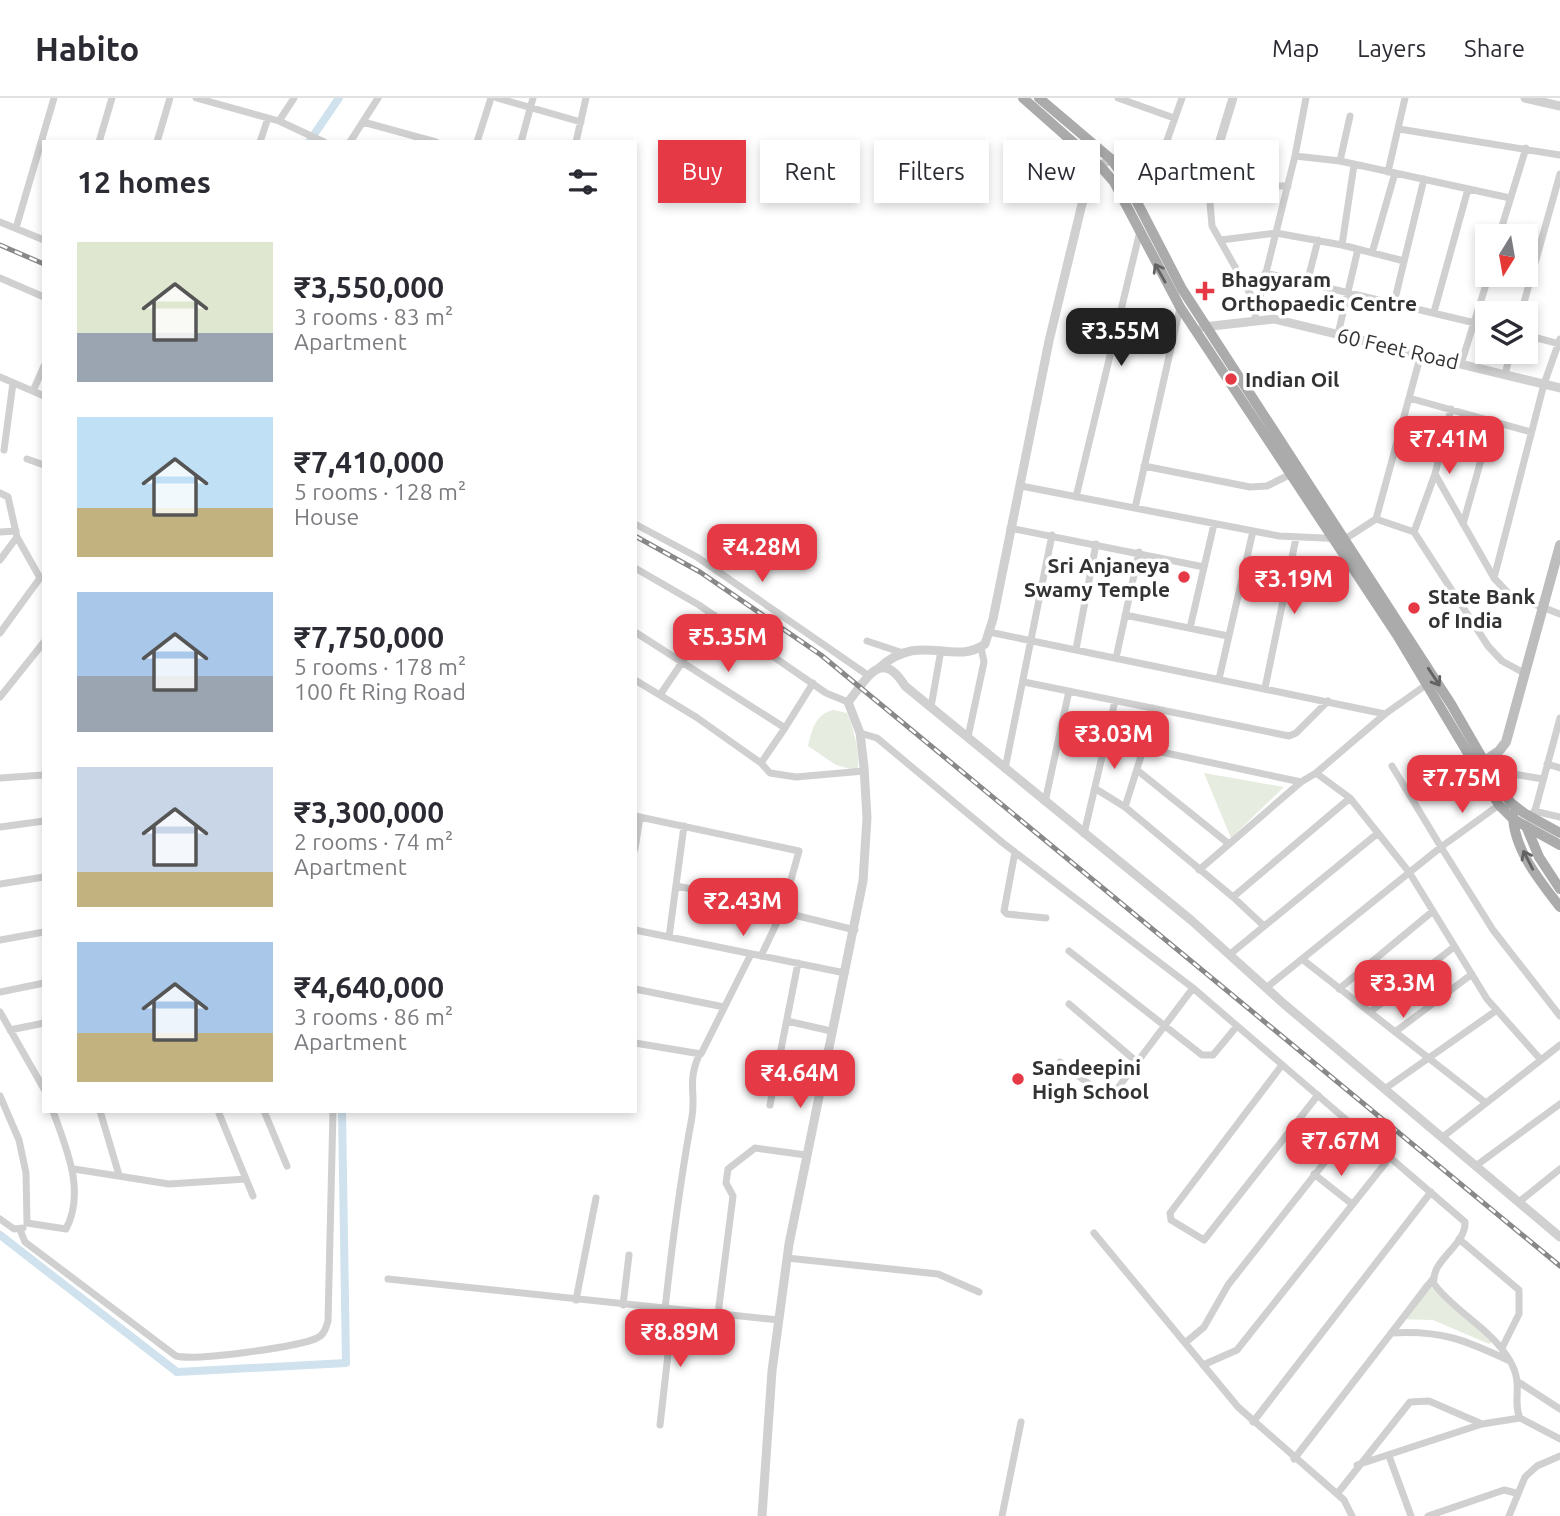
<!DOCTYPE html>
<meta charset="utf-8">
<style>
body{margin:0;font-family:Ubuntu,sans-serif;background:#f2f2f3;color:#2b2b33;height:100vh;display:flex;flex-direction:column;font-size:26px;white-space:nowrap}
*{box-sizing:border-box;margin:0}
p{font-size:23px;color:#7c7c81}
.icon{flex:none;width:38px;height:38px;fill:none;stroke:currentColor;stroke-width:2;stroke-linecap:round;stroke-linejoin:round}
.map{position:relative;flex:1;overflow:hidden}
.panel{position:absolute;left:42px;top:42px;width:595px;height:973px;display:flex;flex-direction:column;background:#fff;border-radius:0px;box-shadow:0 4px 10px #0003}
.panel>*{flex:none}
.top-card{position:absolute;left:658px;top:42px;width:665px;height:63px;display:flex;gap:14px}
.needle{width:46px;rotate:191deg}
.fabs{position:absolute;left:1475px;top:126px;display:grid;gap:14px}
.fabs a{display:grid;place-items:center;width:63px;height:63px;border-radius:0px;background:#fff;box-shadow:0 4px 10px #0003;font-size:35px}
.price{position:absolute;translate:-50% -60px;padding:0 16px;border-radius:14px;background:#e63946;color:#fff;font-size:23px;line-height:46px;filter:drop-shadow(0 2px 4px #0008)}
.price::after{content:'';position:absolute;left:50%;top:42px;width:21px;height:16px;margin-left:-10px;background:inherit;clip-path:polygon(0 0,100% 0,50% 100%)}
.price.current{background:#222;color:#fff}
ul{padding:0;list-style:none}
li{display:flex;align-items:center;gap:21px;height:175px;padding:0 35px}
li span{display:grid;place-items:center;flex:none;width:196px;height:140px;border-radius:0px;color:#555}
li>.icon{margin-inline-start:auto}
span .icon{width:84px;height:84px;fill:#fffc;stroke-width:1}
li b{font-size:30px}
h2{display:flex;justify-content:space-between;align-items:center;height:84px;padding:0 35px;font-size:30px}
.tag{padding:0 24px;border-radius:0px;background:#fff;box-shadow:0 4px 10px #0003;font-size:24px;line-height:63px}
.tag.current{background:#e63946;color:#fff}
header{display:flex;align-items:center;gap:42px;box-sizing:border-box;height:98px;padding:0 35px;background:#fff;border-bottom:2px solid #e1e1e2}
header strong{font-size:33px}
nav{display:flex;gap:38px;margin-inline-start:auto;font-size:24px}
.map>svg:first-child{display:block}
.green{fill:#e6ecdf}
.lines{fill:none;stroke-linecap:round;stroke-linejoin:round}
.canal{stroke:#cfe2ee;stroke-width:8}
.minor{stroke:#d0d0d0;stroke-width:7}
.tertiary{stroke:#d0d0d0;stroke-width:9}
.secondary{stroke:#bdbdbd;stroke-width:10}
.primary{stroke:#ababab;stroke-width:10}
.rail-casing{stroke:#888;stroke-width:5}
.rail{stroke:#fff;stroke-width:2.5;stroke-dasharray:8;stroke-linecap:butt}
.oneway{stroke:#636363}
.poi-dot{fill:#e63946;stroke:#fff;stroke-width:2.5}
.labels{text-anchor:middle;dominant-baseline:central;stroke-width:7;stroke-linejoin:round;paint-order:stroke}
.poi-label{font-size:21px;font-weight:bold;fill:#333;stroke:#fff;text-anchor:start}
.street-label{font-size:21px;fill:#333;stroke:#fff}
</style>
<header>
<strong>Habito</strong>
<nav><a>Map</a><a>Layers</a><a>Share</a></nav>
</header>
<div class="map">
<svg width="1560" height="1418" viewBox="0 0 1560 1418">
<rect width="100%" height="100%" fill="#fff"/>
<path class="green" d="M833,612L847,615C855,634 859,653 858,673L836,667L808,648C812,631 816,616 833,612Z
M1204,675L1284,689L1231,740Z
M1425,1184L1494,1242L1489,1246L1433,1222L1398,1221Z"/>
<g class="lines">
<path class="canal" d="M309,44L339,0
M0,1137L177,1274L346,1265L342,1013"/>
<path class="minor" d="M196,0L279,23L324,44
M497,0L581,24
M1118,0L1174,20
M279,23L294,0
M363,24L436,44
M1399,31L1560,57
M99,44L112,0
M157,44L170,0
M260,44L268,20
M350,44L378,0
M477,44L491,0
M521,44L533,0
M576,44L586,0
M1295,58L1340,63L1510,100
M1340,63L1350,18
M1158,68L1182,0
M1388,74L1405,0
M1208,82L1212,128L1257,208
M1208,88H1288
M0,124L44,142
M16,130L54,0
M1499,138L1526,50
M1221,142L1276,135L1342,147L1404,163
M1342,147L1354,67
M1372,155L1395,75
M1265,175L1475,225
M0,180L44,199
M1307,185L1318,142
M1394,205L1424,81
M1434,214L1468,91
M1521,215L1560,76
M1254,223L1295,58L1306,0
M1338,236L1358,151
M1526,237L1560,246
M1461,266L1489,177
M1505,276L1511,254
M0,279L44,298
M33,293L44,268
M1409,300L1531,334
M4,352L13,285
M27,361L44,367
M1144,368L1250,389L1267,388L1289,377
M1435,376L1494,480L1510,497L1560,516
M1021,388L1279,438L1345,441L1376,421L1421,256
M0,395L8,399L17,439L40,480L0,535
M1076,399L1140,133
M1135,410L1180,210
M1376,421L1414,434L1488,548L1502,563L1524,575
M635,426L697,459L869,578
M1463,426L1492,323
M1010,430L1204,469
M0,434L16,433
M1414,434L1435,376L1451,311
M0,462L17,439
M635,470L699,507L826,595L848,604
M1494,480L1544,286L1560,241
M1125,517L1228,538
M1190,530L1214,426
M635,534L785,630L813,585
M989,534L1385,616
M867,543L900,554
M1076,551L1096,446
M1116,560L1139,454
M1219,581L1253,433
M635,582L696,619L761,665L785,630
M1024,584L1289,638L1296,635L1328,603
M1426,587L1385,616L1316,675L1301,684L1152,652L1142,655L1125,709L1233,799L1350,700L1409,774L1487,901L1541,962L1560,947
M1265,590L1296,440
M660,597L714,517
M0,599L44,544
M931,609L941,552
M860,635L877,640L1003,745L1193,890L1465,1124C1466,1148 1430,1162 1434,1186C1456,1215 1492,1231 1510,1263C1524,1286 1512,1303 1520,1320L1560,1341
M968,639L984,564L981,549
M1142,655L1153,610
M761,665L770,675L796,679L864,673
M1547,666L1560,670
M1392,668L1441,749L1499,707
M1005,671L1052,437
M1137,672L1229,746
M1316,675L1350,700
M0,680L44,677
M1499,689L1513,676L1543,681
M1096,691L1125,709
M1045,704L1069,593
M1534,713L1560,719
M635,718L799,753L782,814L761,858
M1533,720L1560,620
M0,729L44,723
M1084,736L1115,603
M635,751L640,719
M1015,754L1004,813L1007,816L1046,820
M1199,772L1301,684
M0,786L44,779
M676,788L783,808
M1233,799L1264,828
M782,814L855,832
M635,832L845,875
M669,839L684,728
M0,842L44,834
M1069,853L1202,957H1213L1237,928
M1229,857L1378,735
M1302,861L1486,1005
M1266,890L1441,749L1493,832L1560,918
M635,891L724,909
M1339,891L1433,813
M0,894L44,885
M1069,906L1137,964
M0,914L44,991
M1370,914L1454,849
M787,923L831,933
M10,932L44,925
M1395,934L1472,876
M635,945L701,956L751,856
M1060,964L1105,998L1111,999L1193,890
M1282,967L1170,1115L1171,1122L1204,1142L1318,997
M1386,990L1497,912
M0,998L19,1042L26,1075L27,1125L66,1131C86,1093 66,1050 53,1013
M770,1007L798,865
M100,1013L119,1077
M218,1013L253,1098
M264,1013L287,1068
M1444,1038L1541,962
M1477,1067L1560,1006
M74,1071L169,1086L246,1081
M1314,1076L1352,1106
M1519,1104L1560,1071
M0,1121L14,1131L23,1130
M20,1132L25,1144L176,1258C196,1263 298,1249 317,1240C324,1237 326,1230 328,1223L333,1013
M1094,1135L1238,1309L1344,1402L1352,1418
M1459,1141L1519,1192V1216L1502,1250
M787,1160L938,1176L979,1194
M388,1181L779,1222
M576,1202L596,1100
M623,1207L629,1157
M665,1211C672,1147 680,1083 692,1019C696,994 687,985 699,957
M718,1216L733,1098L726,1085L728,1071L755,1050L806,1057
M1391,1235C1442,1232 1465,1242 1510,1263
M1185,1245L1204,1229L1228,1187L1354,1027
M1203,1267L1237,1252L1391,1058
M1520,1285L1560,1311
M1253,1324L1431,1094
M660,1327L673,1212
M1389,1358L1411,1418
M1294,1361L1433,1181
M1357,1367L1482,1326L1520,1320
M1337,1396L1410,1304L1429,1303L1482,1326
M1002,1418L1021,1324
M1428,1418L1504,1392L1516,1395
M1509,1418L1525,1379L1537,1368L1560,1358"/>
<path class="tertiary" d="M1525,0L1560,8
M1203,229L1274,221L1560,290
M879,570C921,532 953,569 985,546L993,521L1049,243L1082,106L1092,77L1100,68L1111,61L1125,60L1208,82L1233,0
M762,1418L772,1273L789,1146L863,783L867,720L864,669L860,635L848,604C867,581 881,549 905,588L1191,822L1284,906L1560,1139"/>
<path class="secondary" d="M1479,667L1499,653L1506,644L1560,447"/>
<path class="primary" d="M1023,0L1100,68L1114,84L1180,209L1397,537L1499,707L1513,721L1560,747
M1039,0L1111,61L1124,79L1182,191L1451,606L1499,689L1511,705L1524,715L1560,735
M1513,716C1513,751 1540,783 1560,809
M1526,728L1539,759L1560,791"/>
<g class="rail-casing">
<path id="rail" d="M0,147L44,166
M635,438L700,474L821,557L1560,1168"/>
</g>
<use href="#rail" class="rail"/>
</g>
<defs><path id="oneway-shaft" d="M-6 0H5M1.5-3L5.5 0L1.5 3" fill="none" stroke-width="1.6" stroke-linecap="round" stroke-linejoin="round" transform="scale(1.75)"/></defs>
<g class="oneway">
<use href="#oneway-shaft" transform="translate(1160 175) rotate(-119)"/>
<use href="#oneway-shaft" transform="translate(1434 579) rotate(57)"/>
<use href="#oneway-shaft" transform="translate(1528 762) rotate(-117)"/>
</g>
<g class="poi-dot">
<path d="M1201.5 182.5h7v7h7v7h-7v7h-7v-7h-7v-7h7z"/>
<circle cx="1231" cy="281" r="7"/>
<circle cx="1184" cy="479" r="7"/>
<circle cx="1414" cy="510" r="7"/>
<circle cx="1018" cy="981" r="7"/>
</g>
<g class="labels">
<g class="poi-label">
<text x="1221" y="181">Bhagyaram<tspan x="1221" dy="24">Orthopaedic Centre</tspan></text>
<text x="1245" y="281">Indian Oil</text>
<text x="1170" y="467" text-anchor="end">Sri Anjaneya<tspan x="1170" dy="24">Swamy Temple</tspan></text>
<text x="1428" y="498">State Bank<tspan x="1428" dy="24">of India</tspan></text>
<text x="1032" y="969">Sandeepini<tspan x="1032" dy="24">High School</tspan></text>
</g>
<g class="street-label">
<text transform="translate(1398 250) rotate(13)">60 Feet Road</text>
</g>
</g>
</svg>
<div class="fabs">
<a><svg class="needle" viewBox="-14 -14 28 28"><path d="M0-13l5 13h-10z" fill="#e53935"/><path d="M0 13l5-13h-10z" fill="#7c7c81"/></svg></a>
<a><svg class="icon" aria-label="layers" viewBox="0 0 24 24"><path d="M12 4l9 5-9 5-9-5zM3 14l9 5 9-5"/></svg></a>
</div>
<b class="price current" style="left:1121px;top:270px">₹3.55M</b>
<b class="price" style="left:1449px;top:378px">₹7.41M</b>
<b class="price" style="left:762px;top:486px">₹4.28M</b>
<b class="price" style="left:1294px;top:518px">₹3.19M</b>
<b class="price" style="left:728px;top:576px">₹5.35M</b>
<b class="price" style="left:1114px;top:673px">₹3.03M</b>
<b class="price" style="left:1462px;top:717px">₹7.75M</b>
<b class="price" style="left:743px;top:840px">₹2.43M</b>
<b class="price" style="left:1403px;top:922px">₹3.3M</b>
<b class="price" style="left:800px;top:1012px">₹4.64M</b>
<b class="price" style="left:1341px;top:1080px">₹7.67M</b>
<b class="price" style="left:680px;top:1271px">₹8.89M</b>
<div class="top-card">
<a class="tag current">Buy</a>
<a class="tag">Rent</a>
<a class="tag">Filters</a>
<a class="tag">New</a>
<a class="tag">Apartment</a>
</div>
<section class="panel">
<h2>12 homes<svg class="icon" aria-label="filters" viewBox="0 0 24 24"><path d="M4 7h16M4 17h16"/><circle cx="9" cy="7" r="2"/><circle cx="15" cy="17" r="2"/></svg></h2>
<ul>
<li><span style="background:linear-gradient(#dfe7d0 65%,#9aa5b1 0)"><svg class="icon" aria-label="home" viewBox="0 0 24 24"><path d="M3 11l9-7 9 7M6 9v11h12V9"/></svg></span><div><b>₹3,550,000</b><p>3 rooms · 83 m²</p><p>Apartment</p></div></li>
<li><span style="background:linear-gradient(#bfe0f5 65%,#c2b280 0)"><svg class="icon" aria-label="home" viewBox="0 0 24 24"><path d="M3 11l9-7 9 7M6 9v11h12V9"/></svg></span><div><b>₹7,410,000</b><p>5 rooms · 128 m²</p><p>House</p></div></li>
<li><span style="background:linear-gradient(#a9c7e8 60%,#9aa5b1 0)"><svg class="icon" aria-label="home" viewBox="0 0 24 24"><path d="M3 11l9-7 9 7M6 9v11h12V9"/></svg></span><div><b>₹7,750,000</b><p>5 rooms · 178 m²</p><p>100 ft Ring Road</p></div></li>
<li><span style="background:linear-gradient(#c9d6e8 75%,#c2b280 0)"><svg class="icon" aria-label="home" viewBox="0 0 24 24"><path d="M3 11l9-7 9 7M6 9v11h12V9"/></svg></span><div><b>₹3,300,000</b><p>2 rooms · 74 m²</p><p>Apartment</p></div></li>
<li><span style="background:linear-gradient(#a9c7e8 65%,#c2b280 0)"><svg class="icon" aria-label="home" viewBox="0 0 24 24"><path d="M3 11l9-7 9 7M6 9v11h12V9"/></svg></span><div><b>₹4,640,000</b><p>3 rooms · 86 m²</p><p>Apartment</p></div></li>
</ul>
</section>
</div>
